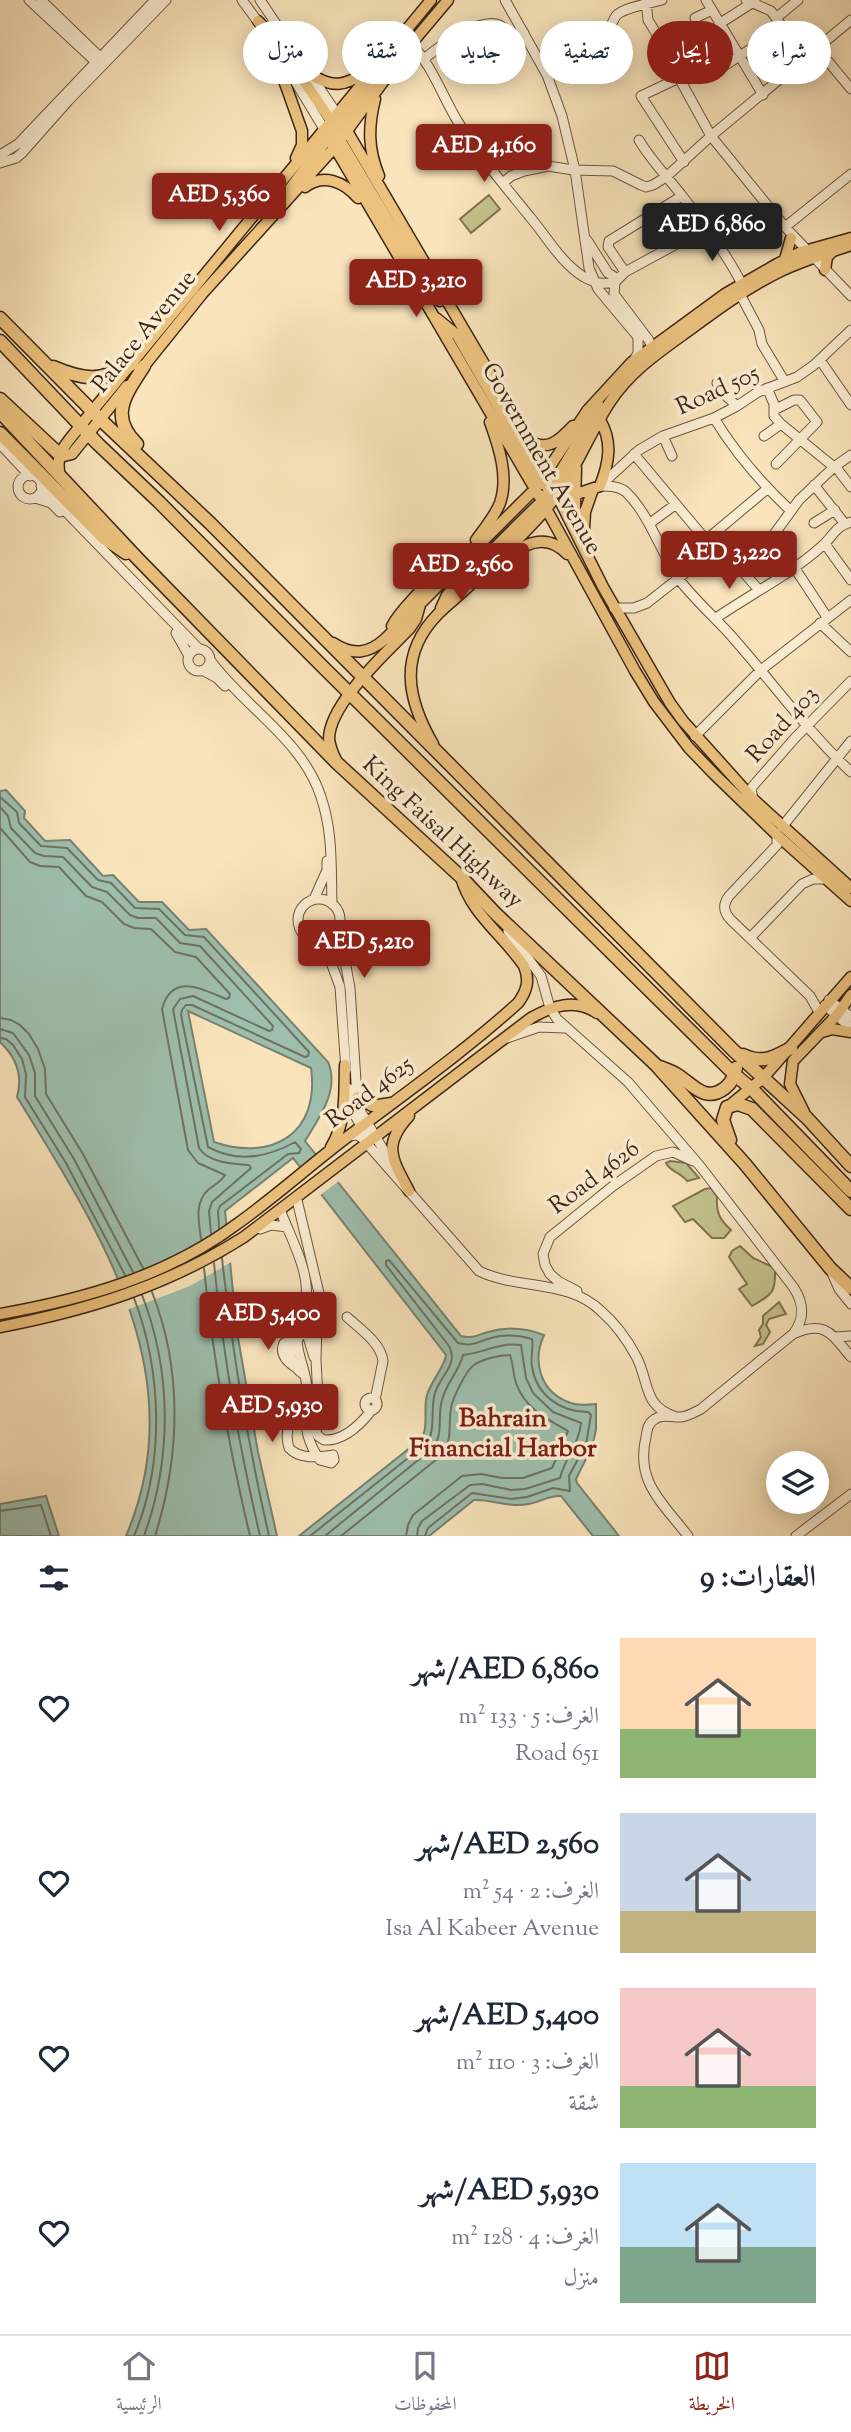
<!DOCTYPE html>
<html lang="ar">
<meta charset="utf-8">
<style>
body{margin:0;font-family:"Sorts Mill Goudy",Amiri,serif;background:#f2f2f3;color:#1f2937;direction:rtl;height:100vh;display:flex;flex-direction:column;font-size:26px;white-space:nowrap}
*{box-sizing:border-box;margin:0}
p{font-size:23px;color:#747a83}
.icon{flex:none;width:38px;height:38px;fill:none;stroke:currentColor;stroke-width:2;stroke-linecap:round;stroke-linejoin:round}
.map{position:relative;height:1536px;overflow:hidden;direction:ltr}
.side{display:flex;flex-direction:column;background:#fff;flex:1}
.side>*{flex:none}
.hud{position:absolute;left:21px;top:21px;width:810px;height:63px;direction:rtl;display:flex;gap:14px}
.controls{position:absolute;left:766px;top:1451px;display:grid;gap:14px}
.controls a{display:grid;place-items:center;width:63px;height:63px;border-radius:50%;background:#fff;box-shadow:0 4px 18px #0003;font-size:35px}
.price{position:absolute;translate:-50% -60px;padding:0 16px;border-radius:7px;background:#8f2418;color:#fff;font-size:23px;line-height:46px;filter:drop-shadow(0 2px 4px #0008)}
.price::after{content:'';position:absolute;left:50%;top:42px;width:21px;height:16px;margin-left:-10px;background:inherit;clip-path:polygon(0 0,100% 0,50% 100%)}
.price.on{background:#222;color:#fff}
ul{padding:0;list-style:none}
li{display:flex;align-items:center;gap:21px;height:175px;padding:0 35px}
li span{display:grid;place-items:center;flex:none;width:196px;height:140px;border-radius:0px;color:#555}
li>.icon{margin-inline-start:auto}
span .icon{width:84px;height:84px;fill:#fffc;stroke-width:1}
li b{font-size:30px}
h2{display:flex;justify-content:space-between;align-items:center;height:84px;padding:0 35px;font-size:30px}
.pill{padding:0 24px;border-radius:32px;background:#fff;box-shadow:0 4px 18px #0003;font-size:24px;line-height:63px}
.pill.on{background:#8f2418;color:#fff}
.tabs{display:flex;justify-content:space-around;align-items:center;height:98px;border-top:2px solid #e0e1e3;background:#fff;font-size:19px;color:#747a83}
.tabs a{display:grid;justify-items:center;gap:4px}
.tabs .on{color:#8f2418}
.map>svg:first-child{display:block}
.green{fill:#c4c28c;stroke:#817452;stroke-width:2}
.water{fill:#9ebfae;stroke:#788272;stroke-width:2;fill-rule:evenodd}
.pier{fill:#f9e4bb}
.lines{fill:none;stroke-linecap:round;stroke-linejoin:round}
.shore{stroke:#6e7362;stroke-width:2}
.minor-casing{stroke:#6d5640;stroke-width:11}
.major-casing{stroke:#3e2717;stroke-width:13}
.highway-casing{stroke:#3e2717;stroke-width:15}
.minor{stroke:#fbedd3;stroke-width:9}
.major{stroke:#ecc27e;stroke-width:10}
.highway{stroke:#ecc27e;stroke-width:12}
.labels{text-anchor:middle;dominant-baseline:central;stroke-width:7;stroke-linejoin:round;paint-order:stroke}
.street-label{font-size:24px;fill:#3e2717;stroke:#fbedd3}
.neighbourhood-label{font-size:26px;font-weight:bold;fill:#7a1f14;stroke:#fbedd3}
</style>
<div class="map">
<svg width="851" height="1536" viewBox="0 0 851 1536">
<rect width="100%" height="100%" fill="#f9e4bb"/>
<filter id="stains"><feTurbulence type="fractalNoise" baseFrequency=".00286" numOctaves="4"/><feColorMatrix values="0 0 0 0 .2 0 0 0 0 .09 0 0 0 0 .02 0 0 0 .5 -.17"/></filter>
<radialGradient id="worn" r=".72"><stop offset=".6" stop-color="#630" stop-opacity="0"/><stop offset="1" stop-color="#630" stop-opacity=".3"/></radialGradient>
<path class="green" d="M489,195L500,209L471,233L460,219Z
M670,1161L686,1163L699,1178L687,1181C681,1172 670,1172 666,1163Z
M711,1188L717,1197C716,1213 720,1220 731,1230L724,1238H712L693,1219L685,1222L673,1206L705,1189Z
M740,1246L753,1258L775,1268C776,1292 773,1294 752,1306L739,1289L747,1284L729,1257L732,1251Z
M779,1302L786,1314L769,1319L766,1325L770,1332L763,1344L755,1346L761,1337L759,1330L763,1324V1316Z"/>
<path class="water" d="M6,790L25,811L24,818L45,841L70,840L103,876L113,875L139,902H162L189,930L206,929L328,1062C340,1090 319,1118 305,1141L461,1336C472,1339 477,1335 488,1332C507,1326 525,1328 544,1335C532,1361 540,1391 568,1402C577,1406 587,1405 596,1404V1430L592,1447L576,1479L577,1483L619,1536H593L561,1496C550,1495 540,1502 529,1504C507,1508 493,1499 474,1500L429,1536H299L421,1439C429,1428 423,1408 427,1395C431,1381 445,1366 446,1355L293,1158L225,1211L237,1332L258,1452L277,1536H126C195,1374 99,1230 17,1097C23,1076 16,1057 0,1042V791ZM188,1011L311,1068C320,1133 273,1162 214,1142Z
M46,1496L59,1536H0V1504Z"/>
<path class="pier" d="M318,1153L339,1181L319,1196L298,1168Z
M230,1224L233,1261L190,1286L127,1310L117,1282L150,1269L198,1245Z"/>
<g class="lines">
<path class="shore" d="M0,797L17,812L19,823L41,846L67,848L98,880L111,883L135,908L159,909L185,935L204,937L309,1052L308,1056L305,1057L192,1005H186L182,1010L181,1015L208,1147C237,1163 268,1157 295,1142L301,1149L299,1153L288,1154L220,1206L218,1211L219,1228
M0,807L8,816L11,828L35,853L44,856L63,857L92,887L107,892L130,915L138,918H156L180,943L200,946L273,1026L272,1030L269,1031L193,996L180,999L173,1009L199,1148C209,1163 232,1164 249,1165L251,1168L212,1202L209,1211L211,1233
M0,828L30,862L40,866L59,867L86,896L102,902L124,924L134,928L151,929L175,952L196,957L230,994L229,998L226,999C202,989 172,972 162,1009L188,1150L198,1163L225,1175C221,1182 214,1185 208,1190C194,1203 199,1222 201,1239
M0,1018L11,1020L20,1025L29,1034L38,1049L45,1069L46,1094L83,1154L143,1268
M0,1029L13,1033L29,1055L35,1073V1096L74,1159L133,1272
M0,1038L6,1039L13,1045L22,1059L26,1074L25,1097L66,1163L125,1275
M222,1258C232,1352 248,1444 269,1536
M214,1263C223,1355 239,1446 260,1536
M204,1268C213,1358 229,1448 250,1536
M152,1292C183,1371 180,1456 155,1536
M142,1295C172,1372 172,1459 144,1536
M0,1511L41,1505L51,1536
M134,1536C165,1463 162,1372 134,1298
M310,1536L427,1443C436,1429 430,1409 435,1393C440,1376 459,1364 449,1346L386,1265V1261L389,1260L458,1343C472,1347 477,1342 491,1338C505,1334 518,1335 532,1339C534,1347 530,1357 532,1366C536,1395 560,1412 588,1412L591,1415L586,1444L569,1476L570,1491L553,1488L527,1497L511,1499L472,1493L428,1528L425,1536
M325,1536L433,1448C444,1433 437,1417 442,1400C446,1383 459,1372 463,1355C483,1353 500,1342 521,1345L526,1378L533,1393L553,1412L581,1423C579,1444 565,1458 560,1478L525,1489L511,1490L482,1484L470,1485L422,1521L418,1528L417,1536
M341,1536L442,1455C453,1439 448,1426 451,1408C452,1399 467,1369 474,1365C483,1359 499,1355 510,1355C513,1363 513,1374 516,1383C525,1409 547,1419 568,1431L552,1468L523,1478H502L481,1474L462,1476L413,1515L408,1525L406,1536"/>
<g class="minor-casing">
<path id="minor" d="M29,0L96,62H101
M41,0L102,59
M242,0L261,26
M260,0L337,114
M505,0L547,75L562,116L575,170L589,268L598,289L638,337V353L634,360
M646,0L648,20L667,51L673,67L711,136L785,227L851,296
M706,0L763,95
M746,0L771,11L805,59
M695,18L712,10
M776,18L798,0
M719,24L755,1
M471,30L501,73
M705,36L722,29
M411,44C433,66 442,96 458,122C479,156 505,186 530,217C547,237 561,263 584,277C595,283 603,285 615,282
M817,48L851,89
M278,53L324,129
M425,58C440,46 476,20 496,24C503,25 508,33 513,38L524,33
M547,75C566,72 596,66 604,47C608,37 610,24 616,16C622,8 651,3 662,0
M639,140C651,161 668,177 683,197C704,224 726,253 742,284
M0,155L18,144L155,0
M684,162L641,96L679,78L724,66L783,28
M0,163L16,158L22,153L68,101L166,0
M503,183L511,176L524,171L548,166L573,170L613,171L641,185L646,187L653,185L666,177L711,136L851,20
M785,227L851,174
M587,240L608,273L618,279
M625,272L608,247L609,241L682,196
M740,294L759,330L762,344L785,382
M651,354L652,346L648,339L614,294L615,282L625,272L706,228
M820,360L851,405
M717,383L726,396L737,406
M767,388L774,404V416L781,424L834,467
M774,410L794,400H800L817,422L776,464
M714,418C736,454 761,483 791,511
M663,436L672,456
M764,436L781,424
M0,444L30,476
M634,454L706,540L713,547L726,552L758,589
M835,466L851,487
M18 487a12 12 0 1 1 24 0a12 12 0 1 1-24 0Z
M601,485L639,450L663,436L714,418L737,406L758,392L797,377L814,365L851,330
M814,485L845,524
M41,486L199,649
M600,486C609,486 619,486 626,492C648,513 660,549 676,575C688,594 718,620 734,639C773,683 808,732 851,772
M35,498L51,503L60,512
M814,523L835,510
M649,524L676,504
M706,540L767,489
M767,544L790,570
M825,544L851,580
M737,565L767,544L799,500L834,467L851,455
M794,567L827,617
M614,608H634L647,603L717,548
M716,618C751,594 791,574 822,546C833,537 835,526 851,522
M820,623L851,652
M176,633L189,656
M188 660a11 11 0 1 1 22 0a11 11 0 1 1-22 0Z
M210,660C244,707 303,740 321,797C333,832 331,867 332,904
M204,671L217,678L225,686
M695,736L761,670L851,600
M753,799L751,789L753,786L795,738L851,681
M782,827L851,741
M777,835V845L729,896C723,904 723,911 730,919L810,996L819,1012
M298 920a21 21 0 1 1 42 0a21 21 0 1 1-42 0Z
M314,899L327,870V861
M339,928L350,988L357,1097L361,1112L393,1166
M508,931L541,976L550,1008L557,1019L628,1082L700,1166L794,1288C804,1304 805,1319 793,1334
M750,938L802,884L813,879H826
M318,942L328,954L340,987L346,1070
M829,1000L851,1017
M825,1005L851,1028
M504,1039L539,1027L564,1028
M348,1088L354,1114L369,1139
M349,1136L357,1135L362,1138L479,1271C518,1290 568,1279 601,1311C616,1324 628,1341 637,1358C650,1385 643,1406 676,1417
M297,1200L323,1310L320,1319L311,1328H305L297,1341C298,1357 307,1374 307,1390C307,1396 305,1402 305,1407C305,1428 308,1444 320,1460L331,1463L334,1460L333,1455C319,1457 300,1460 289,1448C283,1428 292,1418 305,1405
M281,1212C291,1239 310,1271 306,1301C303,1328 273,1351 303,1374
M260,1229L271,1225L287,1227
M832,1273L839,1289L851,1304
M577,1291L558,1281L550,1274L545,1265L543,1254L550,1237L613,1186L656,1156L673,1152L693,1161
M347,1317C360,1329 381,1343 383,1361L375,1400
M317,1322L316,1360L318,1398L315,1429L318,1436L324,1440C343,1441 360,1425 371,1411
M305,1327L314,1357
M834,1337L851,1336
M291,1341L284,1343C279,1354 286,1361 295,1367
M365 1404a6 6 0 1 1 12 0a6 6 0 1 1-12 0Z
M688,1536C663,1503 635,1482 646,1437C647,1430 648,1423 655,1419C663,1413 672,1418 681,1417C689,1416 695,1412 701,1409L793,1334C825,1320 831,1333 851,1357
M796,1536L851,1494"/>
</g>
<g class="major-casing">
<path id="major" d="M258,21L275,38L333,124
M269,38L302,131V145L296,158
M310,74C332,88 345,87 366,71
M375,99C368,127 368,149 379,176
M337,114L503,396L547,475L603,587L670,703L683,721L753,799L851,888
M339,128L374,78
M324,129L542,501L635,671L654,702L689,748L714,774L777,835L851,901
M324,129L336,133L424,281L440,301
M305,187C324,173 344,182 358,198
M276,207L332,133
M785,259L791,238
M825,270L827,257L832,252
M436,318L457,335L542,482L556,495H574L600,486C609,463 613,442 600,420
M140,371L202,294L335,147L411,44L448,0
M528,440C547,453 560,440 573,426
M59,454L64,456L72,454L127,386
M576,468L575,508L584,537
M60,476C54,452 67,444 80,426L431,0
M550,489L593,417L598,402
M584,529L585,512L593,489
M476,540C484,529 495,516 500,503C509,477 499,447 490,422
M452,552L463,560
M508,557C527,541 549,534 567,554
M441,608L447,595L542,501L545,495
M392,626C403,605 425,591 435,570
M333,643C353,656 368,654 385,639L535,489L587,411L632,362L725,294L777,264L801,252L851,238
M433,744C407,699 398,655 438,614C448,604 460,595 470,585C495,561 522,537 545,510C573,478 587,437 610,402C629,373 656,354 684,334C715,311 746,288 781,271C804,260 828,253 851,245
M336,760C333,754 330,746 329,739C329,704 387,652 410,628L416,619L420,605
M822,1032L832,1029L851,1032
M357,1097L372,1106L391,1103
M730,1105L763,1078L851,977
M804,1112L790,1084L793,1061L837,1015L851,995
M409,1116C382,1145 392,1159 409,1191
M331,1147C347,1121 344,1094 345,1065
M0,1314C85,1299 167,1276 237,1224C275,1197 309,1166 346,1138C404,1094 464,1052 518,1003C527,991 530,980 524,966C504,936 470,913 461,877
M0,1327C88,1310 167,1286 244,1237L531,1018C552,1006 575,998 597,1013"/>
</g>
<g class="highway-casing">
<path id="highway" d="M0,318L101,420L211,524L734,1051L807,1118L851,1166
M0,341L98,444L159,502L324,668L735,1075L752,1089L851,1191
M53,367C86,381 100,381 132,364
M0,399L59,454
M0,412L139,560L337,763L461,877L495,913L656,1065L745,1164L830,1268L851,1288
M0,433L104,538L126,553
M137,444C108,416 126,394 144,366
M743,1055C762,1064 773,1058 791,1048
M660,1067C665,1069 671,1071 676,1074C692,1083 704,1104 725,1088C731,1083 735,1076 736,1068
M730,1140L723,1120L727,1107L738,1104L752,1109L851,1209"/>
</g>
<use href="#minor" class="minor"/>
<use href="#major" class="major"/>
<use href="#highway" class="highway"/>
</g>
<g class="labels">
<g class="street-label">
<text transform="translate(145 332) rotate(-51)">Palace Avenue</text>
<text transform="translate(718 391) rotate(-25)">Road 505</text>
<text transform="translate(541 459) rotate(60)">Government Avenue</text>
<text transform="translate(783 725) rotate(-48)">Road 403</text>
<text transform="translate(442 833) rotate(43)">King Faisal Highway</text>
<text transform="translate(370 1093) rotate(-37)">Road 4625</text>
<text transform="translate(595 1178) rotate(-37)">Road 4626</text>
</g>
<g class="neighbourhood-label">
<text x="503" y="1419">Bahrain<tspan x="503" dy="30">Financial Harbor</tspan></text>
</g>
</g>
<rect width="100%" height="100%" filter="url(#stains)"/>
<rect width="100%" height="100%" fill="url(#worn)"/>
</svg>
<div class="controls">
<a><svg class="icon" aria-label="layers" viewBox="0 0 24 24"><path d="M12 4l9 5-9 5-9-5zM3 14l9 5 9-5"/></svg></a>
</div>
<b class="price" style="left:484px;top:184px">AED 4,160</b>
<b class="price" style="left:219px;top:233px">AED 5,360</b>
<b class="price on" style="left:712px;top:263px">AED 6,860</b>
<b class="price" style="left:416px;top:319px">AED 3,210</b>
<b class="price" style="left:729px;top:591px">AED 3,220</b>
<b class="price" style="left:461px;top:603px">AED 2,560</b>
<b class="price" style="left:364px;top:980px">AED 5,210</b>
<b class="price" style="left:268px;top:1352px">AED 5,400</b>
<b class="price" style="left:272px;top:1444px">AED 5,930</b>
<div class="hud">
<a class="pill">شراء</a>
<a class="pill on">إيجار</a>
<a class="pill">تصفية</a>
<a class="pill">جديد</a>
<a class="pill">شقة</a>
<a class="pill">منزل</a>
</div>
</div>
<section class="side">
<h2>العقارات: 9<svg class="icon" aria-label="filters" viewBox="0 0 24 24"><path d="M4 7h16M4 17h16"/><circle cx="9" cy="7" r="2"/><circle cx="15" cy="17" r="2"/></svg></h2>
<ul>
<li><span style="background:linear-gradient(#ffd9b3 65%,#8fb573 0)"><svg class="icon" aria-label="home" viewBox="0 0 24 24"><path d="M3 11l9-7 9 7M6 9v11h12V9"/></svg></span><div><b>AED 6,860/شهر</b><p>الغرف: 5 · 133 m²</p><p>Road 651</p></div><svg class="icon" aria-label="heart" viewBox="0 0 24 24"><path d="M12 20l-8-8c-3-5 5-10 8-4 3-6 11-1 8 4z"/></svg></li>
<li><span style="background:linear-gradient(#c9d6e8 70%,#c2b280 0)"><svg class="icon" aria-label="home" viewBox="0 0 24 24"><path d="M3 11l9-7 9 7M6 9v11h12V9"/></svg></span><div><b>AED 2,560/شهر</b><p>الغرف: 2 · 54 m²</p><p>Isa Al Kabeer Avenue</p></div><svg class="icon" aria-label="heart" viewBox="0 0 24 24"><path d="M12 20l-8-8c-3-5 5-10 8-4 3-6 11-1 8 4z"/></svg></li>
<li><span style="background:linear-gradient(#f6c9c9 70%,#8fb573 0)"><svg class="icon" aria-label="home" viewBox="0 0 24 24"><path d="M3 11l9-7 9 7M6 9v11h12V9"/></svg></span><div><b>AED 5,400/شهر</b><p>الغرف: 3 · 110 m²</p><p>شقة</p></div><svg class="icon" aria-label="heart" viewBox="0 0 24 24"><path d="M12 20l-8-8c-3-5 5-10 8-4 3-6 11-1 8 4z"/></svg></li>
<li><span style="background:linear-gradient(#bfe0f5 60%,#7fa58c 0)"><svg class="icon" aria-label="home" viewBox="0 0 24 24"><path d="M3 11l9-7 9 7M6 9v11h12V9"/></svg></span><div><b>AED 5,930/شهر</b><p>الغرف: 4 · 128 m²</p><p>منزل</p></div><svg class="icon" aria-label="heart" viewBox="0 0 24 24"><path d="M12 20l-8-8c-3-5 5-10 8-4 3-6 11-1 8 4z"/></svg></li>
</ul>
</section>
<nav class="tabs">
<a class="on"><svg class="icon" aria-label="map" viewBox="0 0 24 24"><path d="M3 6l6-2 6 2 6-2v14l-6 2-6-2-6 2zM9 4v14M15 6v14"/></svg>الخريطة</a>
<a><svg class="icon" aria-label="saved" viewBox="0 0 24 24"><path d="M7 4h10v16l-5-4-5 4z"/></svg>المحفوظات</a>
<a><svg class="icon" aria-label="home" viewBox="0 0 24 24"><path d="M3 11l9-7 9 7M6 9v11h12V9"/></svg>الرئيسية</a>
</nav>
